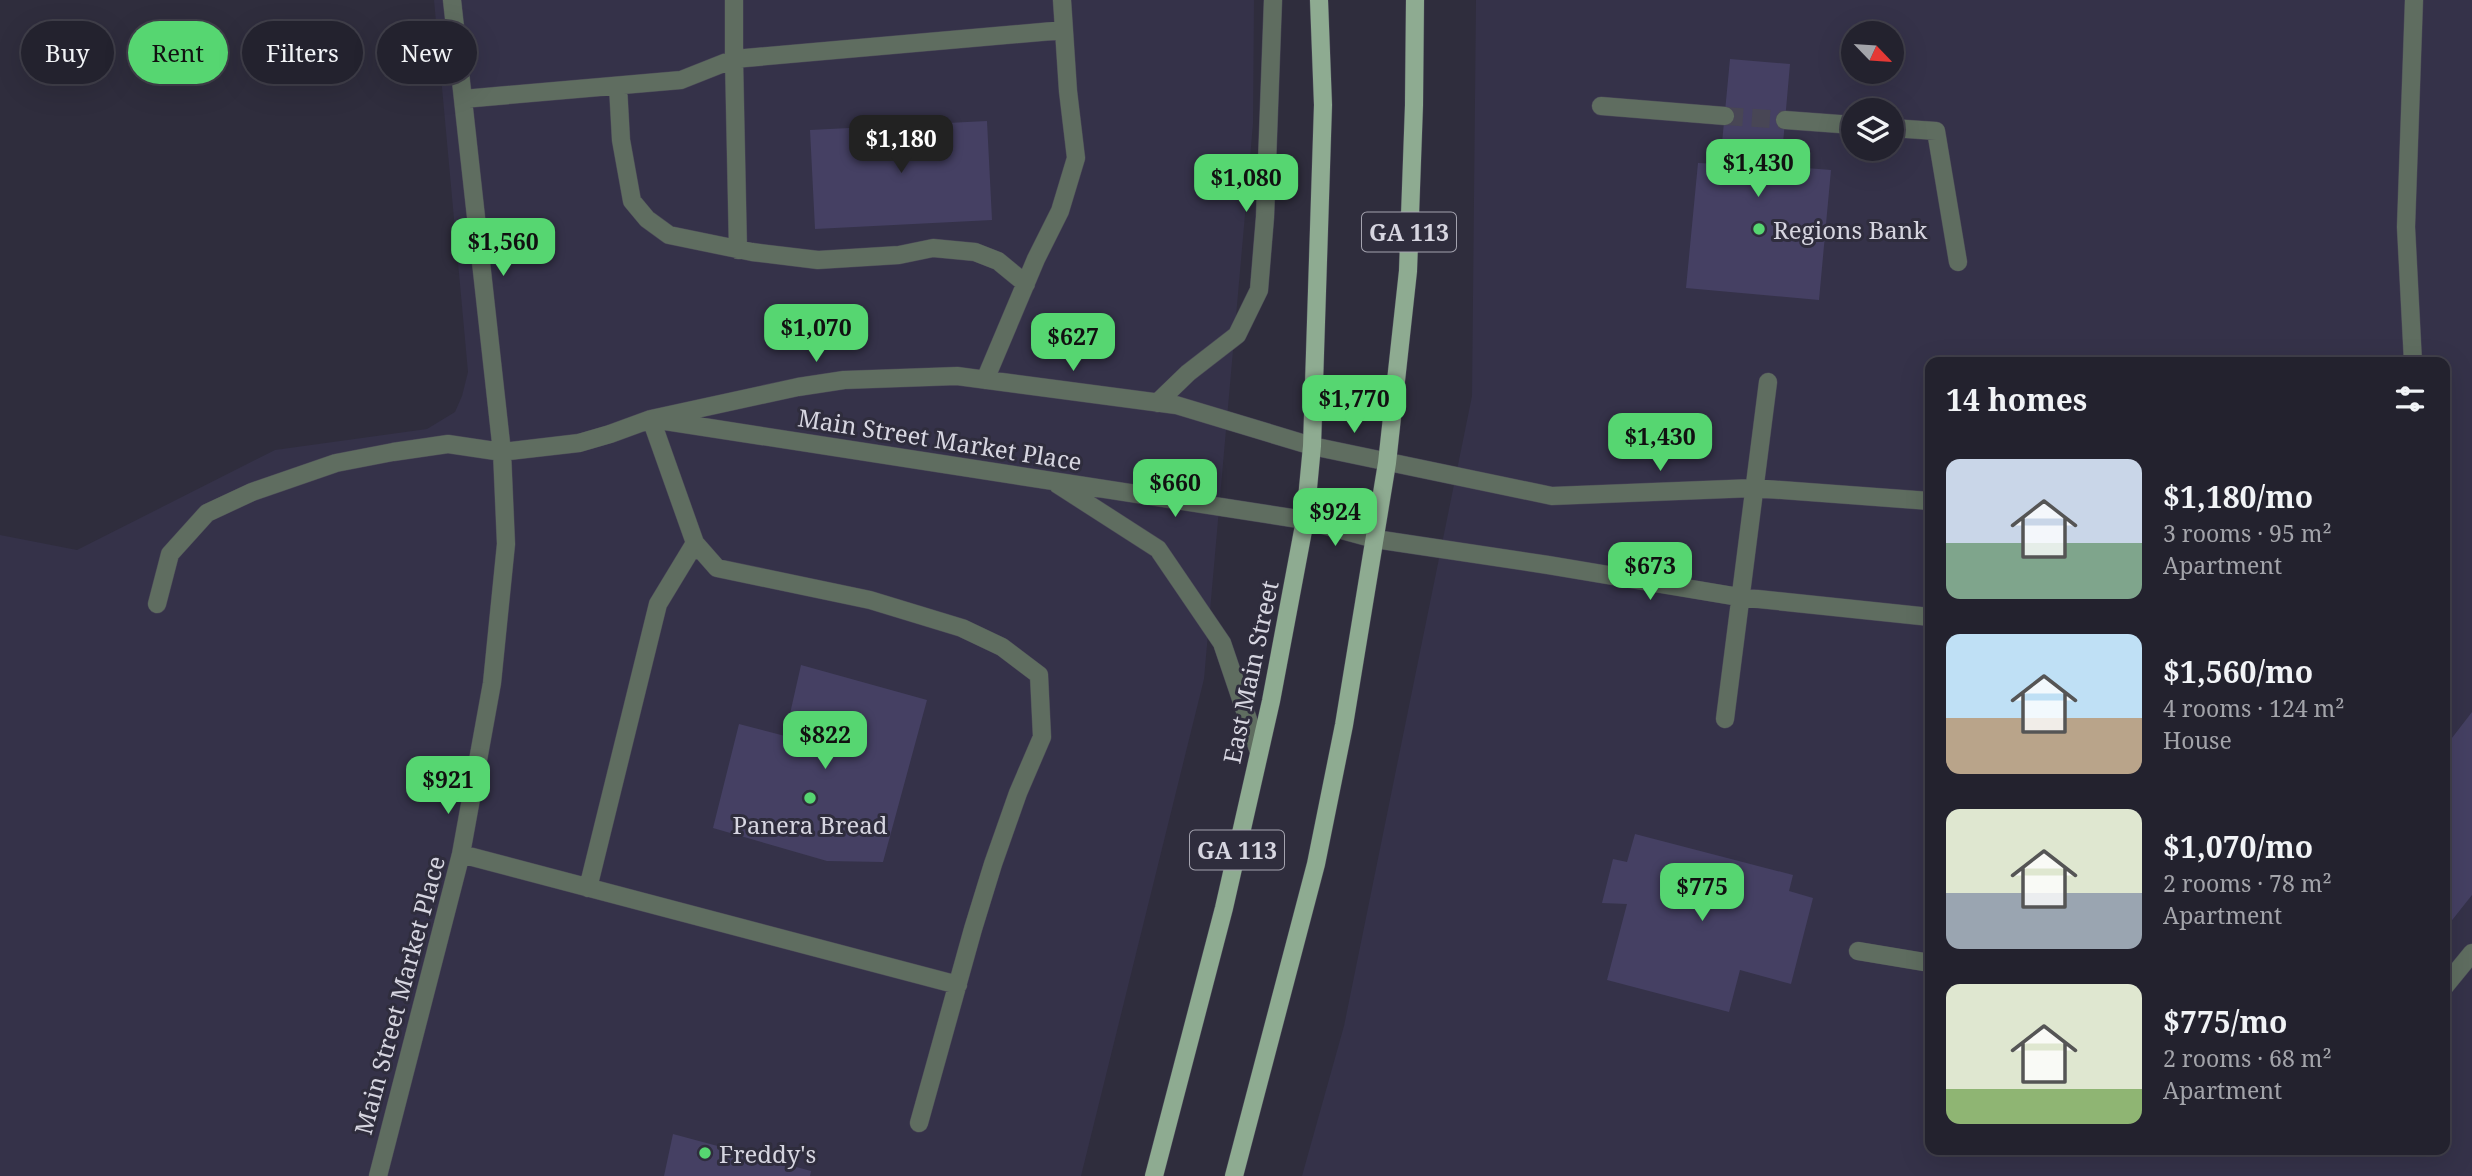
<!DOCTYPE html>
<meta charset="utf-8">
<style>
body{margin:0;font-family:"Noto Serif",serif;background:#2f2f3a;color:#f1f3f6;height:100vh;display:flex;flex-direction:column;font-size:26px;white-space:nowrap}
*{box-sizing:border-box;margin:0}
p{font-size:23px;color:#a3a4aa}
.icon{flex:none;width:38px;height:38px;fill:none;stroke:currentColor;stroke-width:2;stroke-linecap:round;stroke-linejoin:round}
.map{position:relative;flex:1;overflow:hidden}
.details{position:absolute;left:1925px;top:357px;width:525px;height:798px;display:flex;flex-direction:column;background:#23222e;border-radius:14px;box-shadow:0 7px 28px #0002,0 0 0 2px #403f4a}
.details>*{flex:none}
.hud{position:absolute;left:21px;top:21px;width:665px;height:63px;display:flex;gap:14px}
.needle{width:46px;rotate:115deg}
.controls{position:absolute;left:1841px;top:21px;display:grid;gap:14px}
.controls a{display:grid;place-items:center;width:63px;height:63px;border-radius:50%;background:#23222e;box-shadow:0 7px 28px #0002,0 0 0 2px #403f4a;font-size:35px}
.price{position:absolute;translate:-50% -60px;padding:0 16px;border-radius:14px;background:#56d671;color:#111;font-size:23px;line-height:46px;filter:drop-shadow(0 2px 4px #0008)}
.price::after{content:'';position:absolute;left:50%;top:42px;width:21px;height:16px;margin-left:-10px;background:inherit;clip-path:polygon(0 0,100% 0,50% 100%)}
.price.selected{background:#222;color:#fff}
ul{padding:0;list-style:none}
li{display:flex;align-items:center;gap:21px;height:175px;padding:0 21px}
li span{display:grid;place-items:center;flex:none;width:196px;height:140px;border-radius:14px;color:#555}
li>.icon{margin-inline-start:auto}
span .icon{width:84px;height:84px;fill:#fffc;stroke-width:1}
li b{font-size:30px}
h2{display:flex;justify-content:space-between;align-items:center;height:84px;padding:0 21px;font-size:30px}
.tag{padding:0 24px;border-radius:32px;background:#23222e;box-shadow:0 7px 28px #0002,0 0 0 2px #403f4a;font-size:24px;line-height:63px}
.tag.selected{background:#56d671;color:#111}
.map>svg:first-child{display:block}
.built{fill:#353249;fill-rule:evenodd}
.building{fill:#454063}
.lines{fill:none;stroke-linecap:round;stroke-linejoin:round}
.minor-tunnel{stroke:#484655;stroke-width:18;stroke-dasharray:18 9;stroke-linecap:butt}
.minor-casing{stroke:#4a4857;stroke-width:19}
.major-casing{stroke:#4a4857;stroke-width:19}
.minor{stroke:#5f6d60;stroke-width:18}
.major{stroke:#8eab91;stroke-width:18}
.poi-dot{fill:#56d671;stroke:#2f2d3d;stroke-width:2.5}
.labels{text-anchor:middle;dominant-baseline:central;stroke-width:6;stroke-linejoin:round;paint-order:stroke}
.shield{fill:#2f2d3d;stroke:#a4a3af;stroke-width:2}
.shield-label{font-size:23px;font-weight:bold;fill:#d6d5e0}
.poi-label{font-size:24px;fill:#d6d5e0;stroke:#2f2d3d;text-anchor:start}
.street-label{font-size:24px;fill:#d6d5e0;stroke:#2f2d3d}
</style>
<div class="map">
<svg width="2472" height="1176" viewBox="0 0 2472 1176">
<rect width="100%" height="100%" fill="#2f2d3d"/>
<path class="built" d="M434,0H1254L1253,124L1204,679L1081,1176H0V535L77,550L275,450L427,429L455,412L462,396L468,372Z
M1476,0H2472V1176H1302L1344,1026L1472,396ZM1853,33H1892V72H1853ZM1853,110H1892V149H1853ZM1930,362H2445V1150H1930Z"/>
<path class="building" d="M1730,59L1790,64L1781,166L1831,170L1819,300L1686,288L1698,163L1720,164Z
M987,121L992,220L815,229L810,130Z
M801,665L927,700L883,862L827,861L713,828L739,724L785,736Z
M2472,712V895L2445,929V747Z
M1635,834L1793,875L1789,891L1813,898L1791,984L1740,970L1729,1012L1607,980L1627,904L1602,903L1613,859L1627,862Z
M673,1134L811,1171L810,1176H664Z"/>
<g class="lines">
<path class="minor-tunnel" d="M1725,116L1785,120"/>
<g class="minor-casing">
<path id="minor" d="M452,0L502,452L579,443L610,434L651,419L798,387L844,380L957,376L1176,405L1312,446L1552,496L1754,488L1930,501
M618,86L621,140L632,201L647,219L669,235L752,252L818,260L899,255L933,248L975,252L998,261L1026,284
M463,99L681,80L734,59V0
M1601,106L1725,116
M1785,120L1853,125
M1892,128L1936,131L1958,262
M738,250L734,59L1064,30
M2413,362L2406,227L2414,0
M985,380L1036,259L1060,211L1076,158L1068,91L1062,0
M1157,403L1188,373L1237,335L1259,290L1265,217L1273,0
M651,419L695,543L717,568L870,600L962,628L1002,647L1039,675L1042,737L1018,793L993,864L973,929L919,1123
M665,421L1305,520L1375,539L1548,565L1739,597L1930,617
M1057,484L1158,549L1222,643L1259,752
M157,604L170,554L207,513L252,492L336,463L393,452L448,444L502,452L506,544L492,683L461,854L378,1176
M1725,719L1768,382
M461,854L958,985
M588,888L658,604L695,543
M1858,951L1930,963
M2445,986L2472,953"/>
</g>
<g class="major-casing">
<path id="major" d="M1154,1176L1224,908L1271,701L1305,520L1312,446L1323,105L1319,0
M1234,1176L1316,864L1344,725L1387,463L1408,271L1414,105L1415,0"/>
</g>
<use href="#minor" class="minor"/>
<use href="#major" class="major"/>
</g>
<g class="poi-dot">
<circle cx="1759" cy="229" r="7"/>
<circle cx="810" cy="798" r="7"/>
<circle cx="705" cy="1153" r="7"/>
</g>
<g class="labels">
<g class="shield">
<rect x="1362" y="212.5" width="94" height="39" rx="5"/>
<rect x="1190" y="830.5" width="94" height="39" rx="5"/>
</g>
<g class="shield-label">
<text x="1409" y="232">GA 113</text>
<text x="1237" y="850">GA 113</text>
</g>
<g class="poi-label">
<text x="1773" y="229">Regions Bank</text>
<text x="810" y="824" text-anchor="middle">Panera Bread</text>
<text x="719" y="1153">Freddy's</text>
</g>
<g class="street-label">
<text transform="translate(940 439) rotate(9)">Main Street Market Place</text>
<text transform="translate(1250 672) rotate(-78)">East Main Street</text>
<text transform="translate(399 995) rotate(-75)">Main Street Market Place</text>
</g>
</g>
</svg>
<div class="controls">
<a><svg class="needle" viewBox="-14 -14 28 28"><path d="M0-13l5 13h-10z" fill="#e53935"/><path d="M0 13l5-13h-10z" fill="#a3a4aa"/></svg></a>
<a><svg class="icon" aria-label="layers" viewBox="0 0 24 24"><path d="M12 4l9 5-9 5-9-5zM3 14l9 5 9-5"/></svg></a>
</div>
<b class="price selected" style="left:901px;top:175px">$1,180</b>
<b class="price" style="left:1758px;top:199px">$1,430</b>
<b class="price" style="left:1246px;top:214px">$1,080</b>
<b class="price" style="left:503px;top:278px">$1,560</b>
<b class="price" style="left:816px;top:364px">$1,070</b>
<b class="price" style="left:1073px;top:373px">$627</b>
<b class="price" style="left:1354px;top:435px">$1,770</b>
<b class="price" style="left:1660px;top:473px">$1,430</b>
<b class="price" style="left:1175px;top:519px">$660</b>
<b class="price" style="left:1335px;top:548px">$924</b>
<b class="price" style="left:1650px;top:602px">$673</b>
<b class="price" style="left:825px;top:771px">$822</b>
<b class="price" style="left:448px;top:816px">$921</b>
<b class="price" style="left:1702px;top:923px">$775</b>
<div class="hud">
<a class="tag">Buy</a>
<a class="tag selected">Rent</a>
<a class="tag">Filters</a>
<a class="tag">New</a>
</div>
<section class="details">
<h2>14 homes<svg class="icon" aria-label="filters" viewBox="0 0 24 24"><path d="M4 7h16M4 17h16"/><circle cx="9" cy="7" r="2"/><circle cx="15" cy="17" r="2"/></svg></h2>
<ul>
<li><span style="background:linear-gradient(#c9d6e8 60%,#7fa58c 0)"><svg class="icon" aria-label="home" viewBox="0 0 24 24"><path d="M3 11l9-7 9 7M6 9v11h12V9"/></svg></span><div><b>$1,180/mo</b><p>3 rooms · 95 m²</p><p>Apartment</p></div></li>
<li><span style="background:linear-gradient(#bfe0f5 60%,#b9a48a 0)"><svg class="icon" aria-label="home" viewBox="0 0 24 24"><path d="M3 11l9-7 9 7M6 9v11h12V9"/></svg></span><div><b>$1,560/mo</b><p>4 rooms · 124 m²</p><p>House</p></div></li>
<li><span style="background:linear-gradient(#dfe7d0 60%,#9aa5b1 0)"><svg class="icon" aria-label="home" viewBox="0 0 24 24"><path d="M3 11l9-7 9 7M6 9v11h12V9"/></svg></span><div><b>$1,070/mo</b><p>2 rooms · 78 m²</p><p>Apartment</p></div></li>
<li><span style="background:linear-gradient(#dfe7d0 75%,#8fb573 0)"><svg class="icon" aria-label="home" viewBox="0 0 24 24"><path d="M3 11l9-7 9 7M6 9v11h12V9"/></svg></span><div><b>$775/mo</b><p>2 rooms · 68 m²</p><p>Apartment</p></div></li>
</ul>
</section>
</div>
